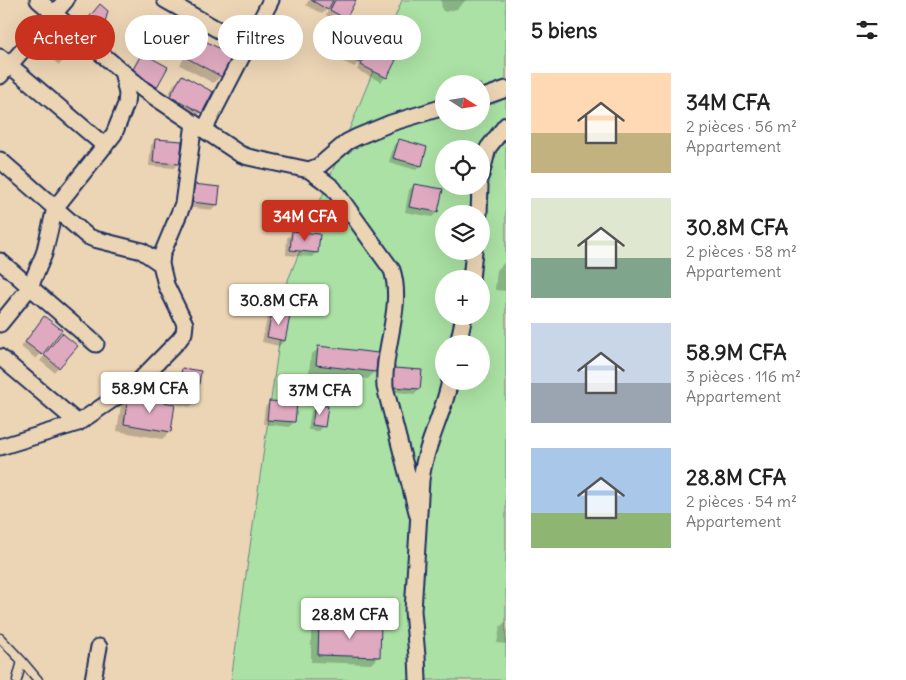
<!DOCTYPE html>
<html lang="fr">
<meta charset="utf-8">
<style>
body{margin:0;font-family:Delius,sans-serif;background:#f2f2f2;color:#222;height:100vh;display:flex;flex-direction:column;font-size:19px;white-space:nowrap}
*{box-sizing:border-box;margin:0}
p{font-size:16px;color:#767676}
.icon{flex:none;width:28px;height:28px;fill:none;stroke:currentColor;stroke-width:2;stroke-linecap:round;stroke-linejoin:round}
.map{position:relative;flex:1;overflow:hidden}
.panel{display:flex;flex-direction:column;background:#fff;width:400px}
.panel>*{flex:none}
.hud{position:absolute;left:15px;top:15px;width:415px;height:45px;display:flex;gap:10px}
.needle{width:32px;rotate:102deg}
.buttons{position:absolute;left:435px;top:75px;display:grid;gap:10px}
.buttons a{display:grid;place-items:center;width:55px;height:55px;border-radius:50%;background:#fff;box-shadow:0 5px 20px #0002;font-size:25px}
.price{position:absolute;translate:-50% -42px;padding:0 11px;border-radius:5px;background:#fff;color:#222;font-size:16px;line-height:32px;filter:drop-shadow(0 1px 2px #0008)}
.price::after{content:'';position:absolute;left:50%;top:30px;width:15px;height:11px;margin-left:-8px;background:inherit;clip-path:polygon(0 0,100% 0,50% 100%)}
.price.current{background:#c8321e;color:#fff}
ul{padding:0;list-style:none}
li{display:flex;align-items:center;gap:15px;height:125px;padding:0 25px}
li span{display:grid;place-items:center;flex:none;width:140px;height:100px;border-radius:0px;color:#555}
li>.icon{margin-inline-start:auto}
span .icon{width:60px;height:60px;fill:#fffc;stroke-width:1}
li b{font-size:21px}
h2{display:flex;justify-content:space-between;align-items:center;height:60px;padding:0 25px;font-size:21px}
.tag{padding:0 18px;border-radius:22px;background:#fff;box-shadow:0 5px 20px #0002;font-size:18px;line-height:45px}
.tag.current{background:#c8321e;color:#fff}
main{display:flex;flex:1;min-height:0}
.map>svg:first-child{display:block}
.green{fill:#abe1a4;stroke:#638881;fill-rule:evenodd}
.shadow{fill:#0003}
.building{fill:#dfa9bf;stroke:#1b2f5e}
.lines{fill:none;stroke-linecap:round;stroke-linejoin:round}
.lane-casing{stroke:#1b2f5e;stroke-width:11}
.street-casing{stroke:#1b2f5e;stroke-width:19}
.lane{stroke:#ecd5b5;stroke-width:8}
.street{stroke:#ecd5b5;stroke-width:15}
</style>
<main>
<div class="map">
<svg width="506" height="680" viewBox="0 0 506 680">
<rect width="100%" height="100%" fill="#ecd5b5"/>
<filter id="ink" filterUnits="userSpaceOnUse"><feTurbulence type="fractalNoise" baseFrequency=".02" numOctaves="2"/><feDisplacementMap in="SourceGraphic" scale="10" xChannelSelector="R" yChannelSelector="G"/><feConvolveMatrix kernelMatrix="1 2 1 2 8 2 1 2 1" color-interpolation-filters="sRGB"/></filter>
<g filter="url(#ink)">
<path class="green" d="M402,0H506V680H231L288,280ZM444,84H481V121H444ZM444,149H481V186H444ZM444,214H481V251H444ZM444,279H481V316H444ZM444,344H481V381H444Z"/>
<path class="shadow" d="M309,0H354L345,18L340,23L326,15L331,5L322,14L306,5Z
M441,0H466L457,9L445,12L442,10Z
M48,32L64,60L59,65L37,47Z
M343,36L362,57L370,49L386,77L381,82L357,70L362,60L354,67L331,56L338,41Z
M198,38L221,76L213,83L180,65L191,46Z
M142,54L166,67L156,87L151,92L127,79L138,59Z
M182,77L211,92L201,112L193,120L164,104L174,84Z
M156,140L179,163L174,168L149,166L151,145Z
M399,140L421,165L416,170L389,162L394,145Z
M414,185L437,212L432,217L405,212L409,190Z
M188,190L217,205L212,210L186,207Z
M292,233L317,252L312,257L286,255L287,238Z
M505,262L506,291L495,290L497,270Z
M272,313L284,341L279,346L262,342L267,318Z
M40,323L60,330L36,359L21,347Z
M57,339L58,367L54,372L40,361Z
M319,348L375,371L368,379L309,373L311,355Z
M183,369L195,402L190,407L174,404L170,432L162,439L117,431L121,405L129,397L173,405L178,374Z
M395,369L419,389L414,394L388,391L390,374Z
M270,402L294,422L289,427L263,424L265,407Z
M316,406L323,426L318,431L308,430L311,411Z
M505,622H506V644L497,643L500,627Z
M319,624L379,656L371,664L311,662V631Z"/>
<path class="building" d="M311,0H333L328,10Z
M335,0H356L346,19L330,10Z
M100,4L108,11L99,45L80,28Z
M53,26L77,45L65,61L41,41Z
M343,34L368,46L360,63L335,51Z
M198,37L233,56L222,77L187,58Z
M370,47L396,60L387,78L361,65Z
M142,53L168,67L157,87L131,73Z
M182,75L213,92L202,113L170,96Z
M155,139L182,141L180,164L153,162Z
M399,139L427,147L422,166L393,158Z
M193,184L220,187L218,205L191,202Z
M414,184L443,189L438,212L409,207Z
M292,231L320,234L318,253L290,250Z
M272,312L290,316L285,341L267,337Z
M44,316L62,330L42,355L25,342Z
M62,333L78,346L59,368L44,355Z
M318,346L378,353L376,372L316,365Z
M182,368L201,371L196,403L177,399Z
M394,368L422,370L420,389L392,387Z
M128,396L175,404L171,432L124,424Z
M269,401L297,403L295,422L267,420Z
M315,405L328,406L325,427L312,425Z
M319,622L381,624L380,657L318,655Z"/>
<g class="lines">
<g class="lane-casing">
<path id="lane" d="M0,638L22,661L38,680
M17,680L22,661"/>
</g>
<g class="street-casing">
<path id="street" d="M38,0L144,90L240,154L248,157L309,170L319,166L347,142L357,137L391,123L444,107
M165,0L247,46
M0,57L105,146
M0,76L66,0
M481,98L506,89
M204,130L271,0
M0,160L87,236L94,239L142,251L161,264
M309,170L324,181L333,188L392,270C404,307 382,349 385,387L418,516
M481,175L488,148L506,125
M479,214L480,186
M0,261L96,344
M471,279L474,251
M0,324L30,287L44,254L55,208L114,134L126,104L127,94L122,71
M458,344L464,316
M0,357L78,423
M0,447L78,423L137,383L179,340L184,333L185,324L166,285L161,264L162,254L183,204L194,123
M93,680L99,647
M418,680L417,656L413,611L421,480C425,446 443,415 450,381"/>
</g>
<use href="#lane" class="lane"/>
<use href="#street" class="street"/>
</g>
</g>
</svg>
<div class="buttons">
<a><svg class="needle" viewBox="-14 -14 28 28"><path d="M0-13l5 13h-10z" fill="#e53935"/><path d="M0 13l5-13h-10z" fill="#767676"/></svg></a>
<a><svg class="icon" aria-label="locate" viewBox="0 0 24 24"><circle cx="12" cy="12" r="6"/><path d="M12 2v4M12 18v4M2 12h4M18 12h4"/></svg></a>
<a><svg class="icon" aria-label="layers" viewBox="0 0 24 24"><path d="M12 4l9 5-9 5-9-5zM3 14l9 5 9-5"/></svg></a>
<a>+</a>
<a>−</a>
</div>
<b class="price current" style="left:305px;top:242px">34M CFA</b>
<b class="price" style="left:279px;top:326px">30.8M CFA</b>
<b class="price" style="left:150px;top:414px">58.9M CFA</b>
<b class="price" style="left:320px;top:416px">37M CFA</b>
<b class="price" style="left:350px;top:640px">28.8M CFA</b>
<div class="hud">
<a class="tag current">Acheter</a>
<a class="tag">Louer</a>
<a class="tag">Filtres</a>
<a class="tag">Nouveau</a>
</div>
</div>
<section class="panel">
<h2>5 biens<svg class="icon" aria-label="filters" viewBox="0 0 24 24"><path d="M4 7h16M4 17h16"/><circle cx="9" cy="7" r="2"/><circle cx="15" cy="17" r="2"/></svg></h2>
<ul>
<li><span style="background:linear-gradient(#ffd9b3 60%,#c2b280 0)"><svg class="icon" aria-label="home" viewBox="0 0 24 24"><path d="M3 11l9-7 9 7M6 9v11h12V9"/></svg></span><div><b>34M CFA</b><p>2 pièces · 56 m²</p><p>Appartement</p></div></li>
<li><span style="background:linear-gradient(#dfe7d0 60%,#7fa58c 0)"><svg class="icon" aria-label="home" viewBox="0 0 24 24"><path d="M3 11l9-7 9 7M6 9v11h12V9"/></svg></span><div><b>30.8M CFA</b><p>2 pièces · 58 m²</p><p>Appartement</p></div></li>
<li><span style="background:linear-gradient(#c9d6e8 60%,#9aa5b1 0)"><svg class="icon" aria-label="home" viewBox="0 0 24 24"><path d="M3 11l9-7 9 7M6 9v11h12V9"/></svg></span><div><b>58.9M CFA</b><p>3 pièces · 116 m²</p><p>Appartement</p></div></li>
<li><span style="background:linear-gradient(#a9c7e8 65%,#8fb573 0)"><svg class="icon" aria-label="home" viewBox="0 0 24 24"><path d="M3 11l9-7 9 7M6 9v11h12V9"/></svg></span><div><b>28.8M CFA</b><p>2 pièces · 54 m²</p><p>Appartement</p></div></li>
</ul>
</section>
</main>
